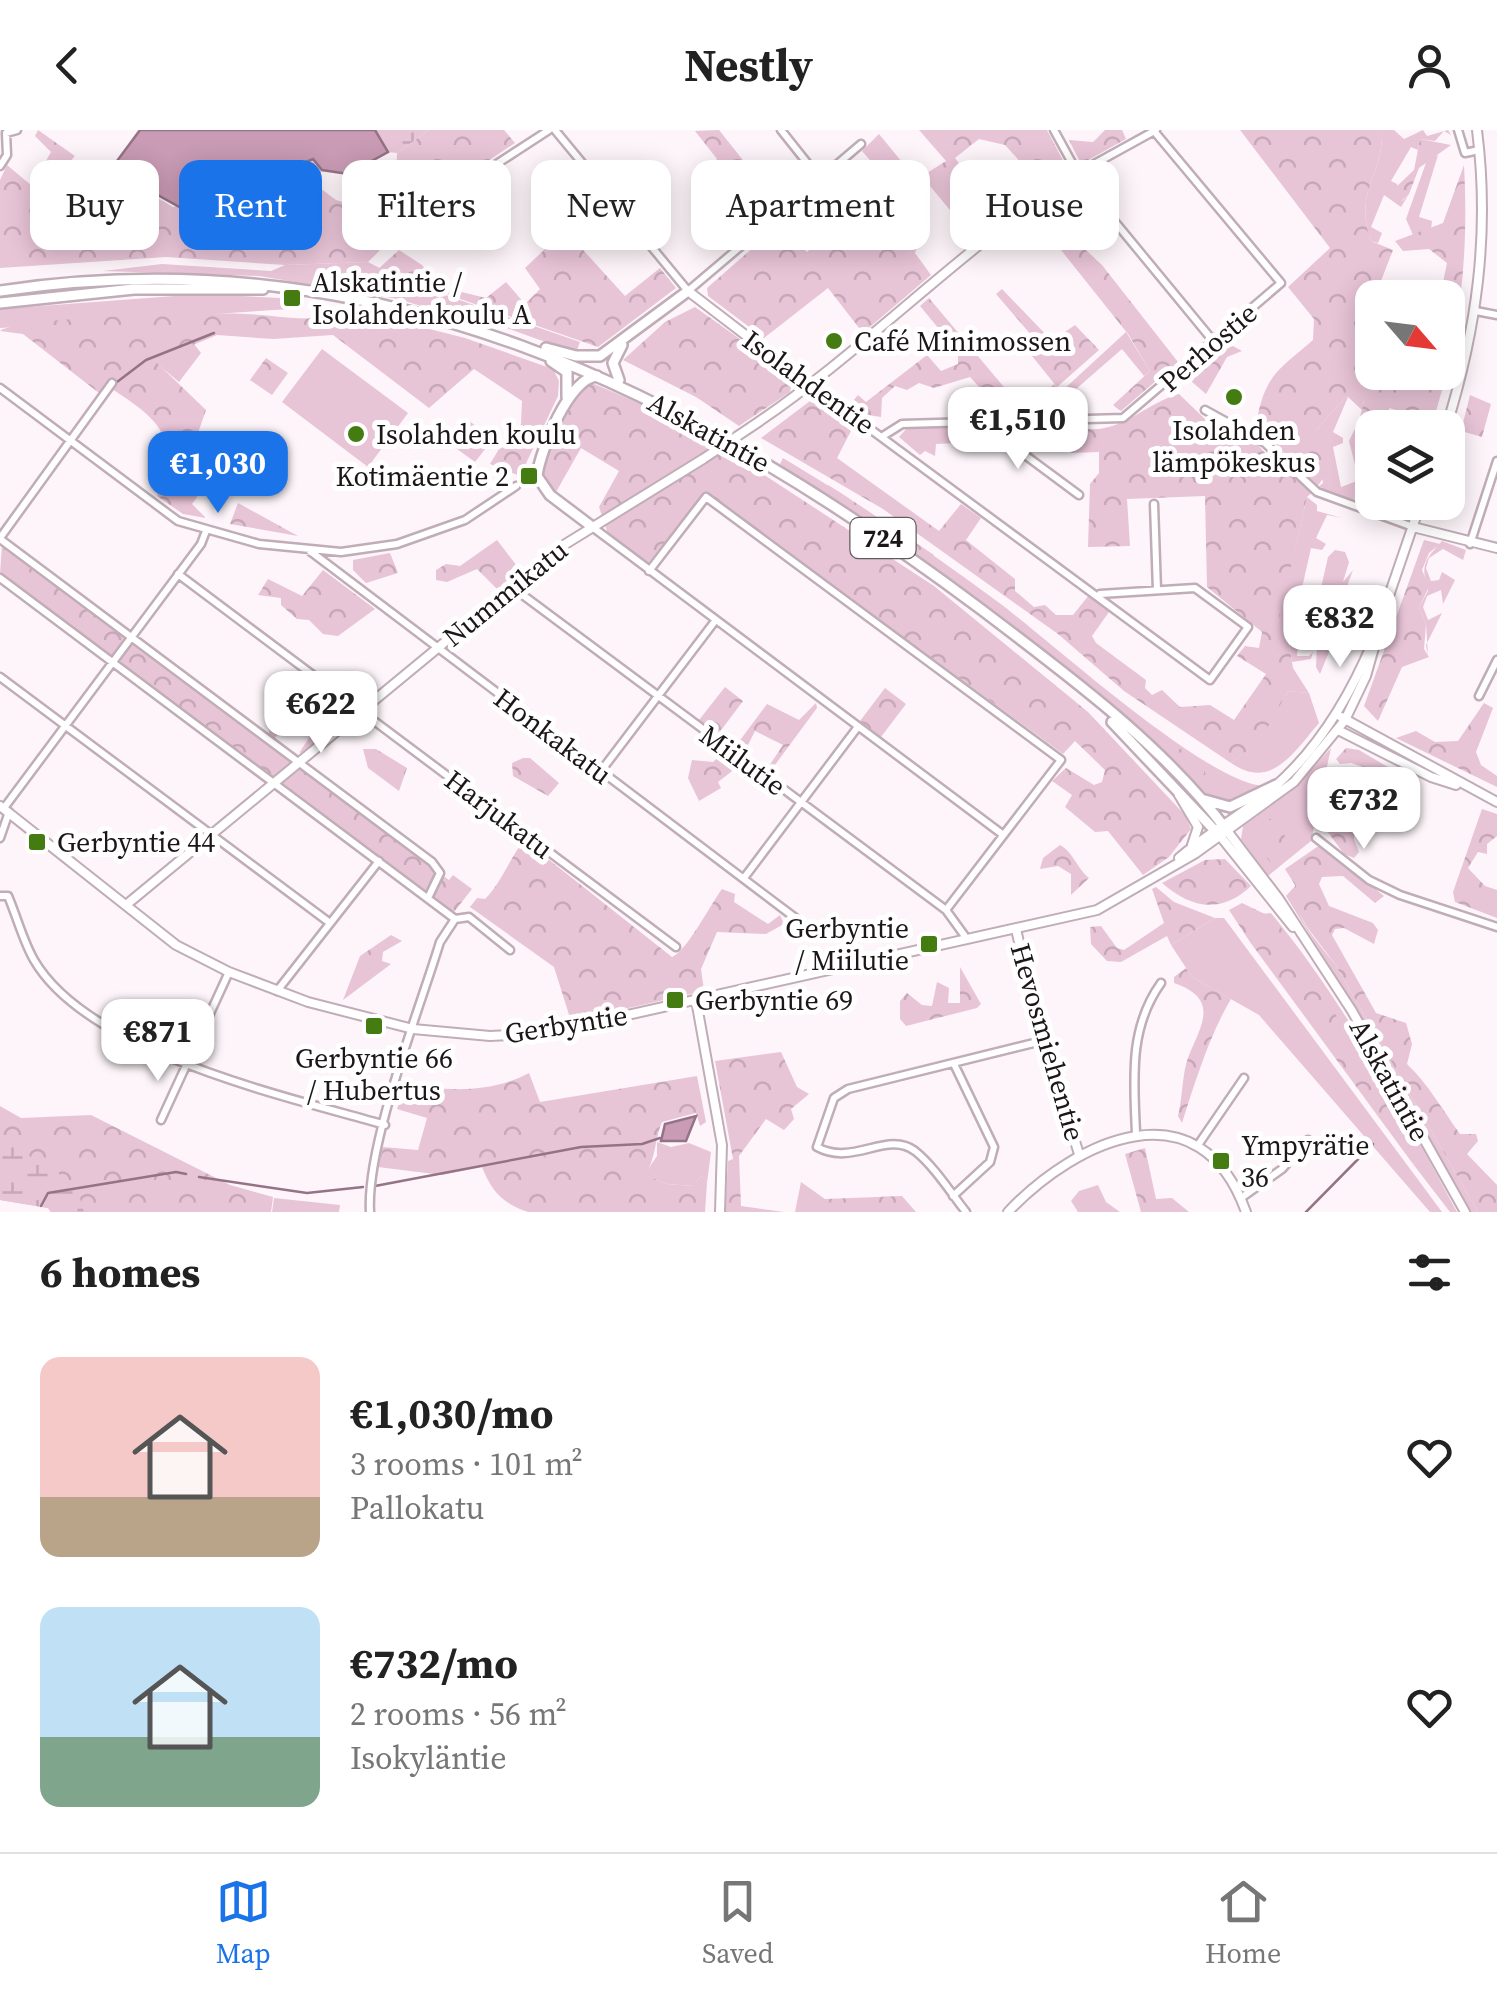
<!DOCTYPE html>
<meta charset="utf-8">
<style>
body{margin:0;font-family:"Source Serif 4",serif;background:#f6f6f6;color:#222;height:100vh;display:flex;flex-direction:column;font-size:38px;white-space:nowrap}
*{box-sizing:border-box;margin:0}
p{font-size:32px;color:#767676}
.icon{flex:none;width:55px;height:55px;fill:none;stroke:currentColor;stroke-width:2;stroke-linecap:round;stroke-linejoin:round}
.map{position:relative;height:1082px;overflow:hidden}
.sheet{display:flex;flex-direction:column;background:#fff;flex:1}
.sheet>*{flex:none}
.guide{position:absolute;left:30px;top:30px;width:1438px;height:90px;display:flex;gap:20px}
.needle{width:65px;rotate:118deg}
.controls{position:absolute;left:1355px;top:150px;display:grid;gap:20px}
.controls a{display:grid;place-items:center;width:110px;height:110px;border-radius:20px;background:#fff;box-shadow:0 5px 25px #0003;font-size:50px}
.price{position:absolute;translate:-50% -85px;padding:0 22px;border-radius:20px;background:#fff;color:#222;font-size:32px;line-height:65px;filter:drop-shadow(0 2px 5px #0008)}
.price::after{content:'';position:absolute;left:50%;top:60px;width:30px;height:22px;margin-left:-15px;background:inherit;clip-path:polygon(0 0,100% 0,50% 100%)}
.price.active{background:#1a73e8;color:#fff}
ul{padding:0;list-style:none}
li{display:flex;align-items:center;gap:30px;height:250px;padding:0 40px}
li span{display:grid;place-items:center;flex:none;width:280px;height:200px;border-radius:20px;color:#555}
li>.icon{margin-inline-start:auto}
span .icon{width:120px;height:120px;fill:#fffc;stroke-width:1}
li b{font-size:42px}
h2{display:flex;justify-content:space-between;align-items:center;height:120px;padding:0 40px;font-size:42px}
.tag{padding:0 35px;border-radius:20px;background:#fff;box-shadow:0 5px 25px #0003;font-size:35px;line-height:90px}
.tag.active{background:#1a73e8;color:#fff}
header{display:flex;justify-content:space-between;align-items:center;height:130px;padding:0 40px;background:#fff;font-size:45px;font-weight:700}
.tab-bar{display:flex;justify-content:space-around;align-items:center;height:140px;border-top:2px solid #e0e0e0;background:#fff;font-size:28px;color:#767676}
.tab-bar a{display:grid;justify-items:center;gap:5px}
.tab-bar .active{color:#1a73e8}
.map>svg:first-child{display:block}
.green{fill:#e8c4d7}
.forest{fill:url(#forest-crowns)}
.wetland{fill:url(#wetland-marsh)}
.water{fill:#c99bb4;stroke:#957386;stroke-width:2.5}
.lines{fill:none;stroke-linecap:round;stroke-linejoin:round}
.stream{stroke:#957386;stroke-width:2.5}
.street-casing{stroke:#c0adb7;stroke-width:11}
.secondary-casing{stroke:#c0adb7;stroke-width:12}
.primary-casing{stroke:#c0adb7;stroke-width:14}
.street{stroke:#fff;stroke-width:6}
.secondary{stroke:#fff;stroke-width:8}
.primary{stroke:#fff;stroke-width:9}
.secondary-bridge-casing{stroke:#c0adb7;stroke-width:12;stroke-linecap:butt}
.secondary-bridge{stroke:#fff;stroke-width:8}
.poi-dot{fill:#447c12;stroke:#fff;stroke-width:4}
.labels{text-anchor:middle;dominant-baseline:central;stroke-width:10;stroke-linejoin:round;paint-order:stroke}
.shield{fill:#fff;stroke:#605c5e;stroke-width:2.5}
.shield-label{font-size:25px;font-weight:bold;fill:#1c1619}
.poi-label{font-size:28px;fill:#1c1619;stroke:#fff;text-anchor:start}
.street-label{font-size:28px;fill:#1c1619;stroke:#fff}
</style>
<header><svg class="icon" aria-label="back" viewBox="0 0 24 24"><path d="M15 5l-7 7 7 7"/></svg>Nestly<svg class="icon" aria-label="person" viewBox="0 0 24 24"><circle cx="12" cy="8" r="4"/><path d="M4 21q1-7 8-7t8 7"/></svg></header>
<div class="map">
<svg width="1497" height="1082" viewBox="0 0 1497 1082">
<defs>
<pattern id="forest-crowns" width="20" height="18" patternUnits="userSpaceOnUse" patternTransform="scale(2.5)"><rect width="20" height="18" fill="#e8c4d7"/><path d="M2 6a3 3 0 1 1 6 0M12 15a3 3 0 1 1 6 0" fill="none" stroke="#c6a8b8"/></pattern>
<pattern id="wetland-marsh" width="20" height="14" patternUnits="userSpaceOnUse" patternTransform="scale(2.5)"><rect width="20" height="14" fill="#e8c4d7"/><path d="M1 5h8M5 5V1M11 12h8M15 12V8" fill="none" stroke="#c6a8b8"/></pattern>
</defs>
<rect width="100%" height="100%" fill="#fdf5f9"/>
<path class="green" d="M1382,0H1394L1404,9L1423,0L1427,6L1448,0L1451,5L1444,1L1435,11L1420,9L1418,20L1411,17L1391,51L1397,54L1402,71L1409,64L1401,77L1384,65L1371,97L1382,103L1378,113L1371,111C1353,59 1384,47 1382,0Z
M879,4L911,43L902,40L888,51L862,21Z
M1438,25L1419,87L1432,91L1431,99L1413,105L1406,89L1427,30Z
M368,132L405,151L580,212L576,223L498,195L480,194L398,169L259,146L103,141L162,134L271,141L285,135Z
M202,164L280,168L290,179L0,198V179Z
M1126,202L1150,241L1144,246L1122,219L1068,266L1063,260Z
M194,214L201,223L179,252L154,231Z
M322,219L408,283L368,337L282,272Z
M1054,254L1071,276L1070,283H1024Z
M1347,266L1364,270L1362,280L1348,267L1333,302L1343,308V313L1333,317L1341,357L1362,349L1354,371L1317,358L1323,353L1314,302Z
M1362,284L1354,312L1372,313L1370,347L1357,343L1349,311Z
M468,290L493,309L475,332L450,314Z
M955,296L956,313L936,314L935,326L925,321L920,325L899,307L907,298Z
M783,328C857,372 929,421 998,472C1053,513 1206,653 1264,656L1230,674L1210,669L1067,539L1003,489L792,344L780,334Z
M1307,367L1317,375V381L1342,388L1327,385L1316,408L1326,414L1322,420L1311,418L1302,458L1320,462L1328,427L1335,420L1345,422L1349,432L1343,452L1353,440L1345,462L1356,467L1354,474L1366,476L1347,522L1358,490L1344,485L1320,544L1316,537L1319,471L1302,470L1297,526H1309L1313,522L1311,529L1292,532L1286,497L1276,498Z
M1442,411L1466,420L1463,430L1443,419L1429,428L1426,438L1431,451L1439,450L1442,442L1455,450L1443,474L1441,460L1427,466L1423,477L1428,490L1442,483L1426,515L1428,525L1426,494L1419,477L1428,461C1420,434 1425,430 1442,411Z
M1288,561L1309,563L1319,593C1294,622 1271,661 1231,633L1259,611Z
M1331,618L1311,711L1268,746L1241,709L1243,696L1290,662Z
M1296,755C1290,784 1318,812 1335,834L1478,1082H1470L1377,914L1286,766Z
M1271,783C1346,874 1401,978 1457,1082H1450L1413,1034L1423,1029L1261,784Z
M1215,788H1224L1442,1082H1430L1259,885L1192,847L1171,815Z
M657,1012L671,1017L689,1013L711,1022L707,1053L701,1046L693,1056L667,1054L644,1045L657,1026Z
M1098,1055L1106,1072L1120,1082H1078L1071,1071L1079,1061Z
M274,1068L340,1075L339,1082H272Z"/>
<path class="forest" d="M38,0L75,26L52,53L42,38L51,22L35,6Z
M429,0H504L515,13L434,67L368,132L285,135L166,127L0,138V50L7,35L63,82L87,46L111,39L158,68L185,92L212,85L242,88L316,55L336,70L361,77L396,53L397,23Z
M719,0L754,44L719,74L696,45L717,29L695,1Z
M919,0H1047L1068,40L1043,57L1005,15L979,9L955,28L1000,86L974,109L930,56L915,59L896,79L920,108L915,123L931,145L863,203L828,158L764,208L708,166L707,158L780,94L807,122L835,98L842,85L856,79L902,39L919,48L946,31Z
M1105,0H1122L1126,9L1081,34L1069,10L1093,12Z
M1240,0H1382C1384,47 1353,59 1371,111L1393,120L1363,197L1372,203V242H1448L1452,201L1448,199V168L1440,167L1447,133L1429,119L1403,121L1395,111L1443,93L1464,35C1469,128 1460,209 1431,297H1416L1419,287L1389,278L1391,290L1387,297L1372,298V313L1354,312L1364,271L1347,266L1315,301C1335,326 1330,347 1307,367L1277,497H1286L1293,538L1309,563L1288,561L1260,611L1231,633L1124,561L1058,504L883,379L761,308L814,268L853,297L837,328L939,401L961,374L981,388L966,410L1015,449V461L1034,477L1045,475L1056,485H1073L1089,465L1109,482L1092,506L1096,513L1146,550L1145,558L1152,565L1162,560L1180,577L1210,575L1234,590L1266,544L1237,526L1245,516L1259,518L1262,502L1207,457L1205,366L1127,369L1130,416L1088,417L1090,354L1099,343V322L1071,323L1068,294C1114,313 1140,275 1179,264L1206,290L1258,315L1284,344L1291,330L1256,294C1265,245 1277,241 1313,210L1314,189L1288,157L1330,118Z
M1420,9L1451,15L1419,38L1409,64L1401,71L1395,58L1414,40Z
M1044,81L1102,135L1178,232L1121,281L1113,275L1150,241L1128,204L1033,85Z
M565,100L625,166L660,138L676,158L598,217L377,140L399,120L422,135L441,157L486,168L506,152L525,174L540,159L525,138Z
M1002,159L1052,211L1075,195L1099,220L1057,257L1028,221L1038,213L996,164Z
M929,168L1019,275L1009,282L1001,281L970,247L934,258L919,253L907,260L895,256L882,268L881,287L868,285L853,271L858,265L866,272L927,225L941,241L958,234V222L920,176Z
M695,177L793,247L790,262L739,296L696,267L623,230L665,192Z
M350,179L465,208L553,239L559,251L558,266L520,346L490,334L502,314L510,315L521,294L522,271L474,239L429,278L333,205L273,209L217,205L155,231L206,280L193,317L218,337L192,374L206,388L183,384L157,366C182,303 156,288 106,255L99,263L23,204L0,201C18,187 209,182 245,184C279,185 320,196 350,179Z
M1224,211L1242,221L1227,227L1206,264L1184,245Z
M266,228L288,243L272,265L250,250Z
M592,253L655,280L714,312L934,456L1088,582L1185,685L1191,699L1169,727L1143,745L1108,701L1095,702L1065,677L1072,665L1052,651L1066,638L1094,655L1102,652L1105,640L1075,611L1063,624L706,362L648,433L608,404L599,377L619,341L581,318L556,362L548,358L542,346C549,316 566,271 592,253Z
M1470,265L1491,274L1482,307L1461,301Z
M828,355L841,363L934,425L928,434L825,365Z
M238,373L298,406L230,394Z
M497,410L520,440L498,460L477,439L447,452L436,450V440L446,434L460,436Z
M1424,410L1440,414L1429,423L1422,440L1429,457L1419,477L1426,494L1424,519L1429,527L1402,537L1378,591L1364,576Z
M2,415L449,750L453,745L472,759L454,782L0,444Z
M390,423L398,443L366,453L353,440V430Z
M323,440L375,479L338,506L323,504L309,490L297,489L281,475V468L258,465L268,449L302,466Z
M725,557L743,571L719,603L699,590Z
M885,558L906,574L881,607L860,591Z
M335,569L354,582L306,621L299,623L313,602L290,588L275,608L269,605V599L281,589L269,575L280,570L310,588Z
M816,573L817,578L769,643L767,639L783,615L755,601L748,615L751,623L747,626L735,617L767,574L799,590Z
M1484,573L1493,578L1476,622L1481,635L1497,646V657L1396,608L1416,601L1435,612L1458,611Z
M1158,604L1203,634L1209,660L1157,611Z
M1346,618L1359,620L1420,656L1351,633L1340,634L1336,629Z
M363,619H376L407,638L399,661L368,638Z
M722,624L740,635L718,652L721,658L699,671L688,648L692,630L713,632Z
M523,628H530L559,653L548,666L513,646L512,633Z
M1482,679L1497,684V706L1487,714V724L1478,722L1468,738L1485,756L1497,760V788L1455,772L1453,762Z
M1346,686L1355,689L1354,709L1359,722L1354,728L1344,724L1322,694L1323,690Z
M1279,687L1285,689L1284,725L1274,736L1258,718L1257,702L1266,690Z
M524,710L672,827C687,821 710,775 722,759L735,764L734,772L768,794L780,785L784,794L766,804L717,802L701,839L704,861L571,891L554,837L470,777L477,768L485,769C501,753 510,728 524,710Z
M1060,715C1074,723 1076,737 1089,748L1071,765V744L1058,736L1040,739L1043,728Z
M1317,717H1325L1384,766L1375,773L1343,746L1322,747L1319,754L1329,776L1373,793L1378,800L1374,814L1344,798L1335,799L1332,805L1376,883L1406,893L1412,914L1407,934C1428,954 1442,979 1460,1004H1476L1478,1011L1467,1024L1497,1055V1082H1478L1335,834L1307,797L1294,774L1295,755L1285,739Z
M1225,729L1251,756C1221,784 1192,779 1162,753L1205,730Z
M1156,757L1174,772L1215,788L1171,815L1167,806L1121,832L1107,831L1091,814L1090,797L1101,796L1117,818L1124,820L1164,793L1152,759Z
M1242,773L1269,786L1285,802L1424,1029L1413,1034L1250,812L1229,780Z
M391,805L402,811L383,822L382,831L391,834L343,870L360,826Z
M960,837L981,874L977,878L906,896L900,889V871L907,863L922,875L932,876L937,852L949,858L948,873H960Z
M1186,838L1192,847L1231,869C1210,904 1195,952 1182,993L1178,986C1182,970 1182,954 1185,939C1190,908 1230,872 1174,853V847Z
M781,922L797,957L809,964L791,979L794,989L784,1000L766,989L739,1026L741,1076L784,1082H725L728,1031L733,1029L715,931Z
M529,943L540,972L697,946L706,992L700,996L696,983L662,992C654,1011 657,1026 645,1045L667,1054L692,1056L701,1046L707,1053L705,1082H528C502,1073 492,1062 482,1037L442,1045L378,1037L383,1017L418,1020L427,988L397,979L406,953C446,962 492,963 529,943Z
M0,976L21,988L91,985L230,1055L273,1067L271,1082H51L48,1078L0,1070Z
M1145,1018L1156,1069L1172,1068L1189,1082H1141L1125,1024Z
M801,1052L825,1069L902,1066L916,1082H795Z"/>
<path class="wetland" d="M375,0H429L397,23L388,22Z
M314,29L322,40L316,55L242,88L212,85L185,93L158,68L173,77L193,73C219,38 232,62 262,50C280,43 295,33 314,29Z
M0,1003L32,1028H50L59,1043L60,1061H78L84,1082H51L48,1078L0,1070Z"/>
<path class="water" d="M140,0H375L388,22L348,44L322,40L313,29L259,51L227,49L204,58L183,79L111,39Z
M696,986L686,1011H661L665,994Z"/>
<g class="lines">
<path class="stream" d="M117,252L146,230L214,203
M199,1047L307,1063L363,1057
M375,1056L581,1017L642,1014L660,1008
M41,1076L48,1063L176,1042L186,1044
M1306,1082L1373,1014"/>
<g class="street-casing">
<path id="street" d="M555,0L688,161L820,49L781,0
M1054,0L1083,53L1214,212
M1458,0L1465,23L1479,20
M0,36L7,25L6,3L17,0
M1078,43L1156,0
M820,49L861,14
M405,105L455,61L549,0
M1476,181L1497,185
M812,256L1210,550L1248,497L1195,458L1100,464
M0,258L178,391L259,414L341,422L397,414L465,390L516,356
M1205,280L1265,313L1317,362L1413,397
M979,291L1079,365
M883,306L902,294L1123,288L1281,153L1154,1
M1154,374L1157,460
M591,396L1002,704
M0,408L112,253
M0,409L432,732L440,743L428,768
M1470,414L1497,331
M310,421L798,790
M649,441L706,367L1061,630L946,780
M178,444L676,817
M0,448L455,789L469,787L510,820
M512,457L946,780L967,809
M0,547L330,793
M1479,566L1497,530
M601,641L715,491
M4,678L201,414L206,401
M0,708L9,682
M1316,708L1369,750L1400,765L1497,797
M744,748L857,598
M0,766H8C17,787 23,811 34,830C88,923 286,966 385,995
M277,861L379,731
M161,990L229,842
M1136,1004C1134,951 1128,899 1161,853
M1198,1015L1244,948
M953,1066L990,1032L994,1017L955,936
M1241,1068L1282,1039L1308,1010
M370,1082C366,1015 419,881 440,812L455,789
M966,1082C951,1063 934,1036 915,1021C887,1000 853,1037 817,1017L834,968L848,959L1042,911"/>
</g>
<g class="secondary-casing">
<path id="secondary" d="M688,161L812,256
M751,297C866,220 962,117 1078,43
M1446,298C1477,199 1490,103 1477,0
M1413,397L1497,418
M1381,489L1421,372
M1341,587L1497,672
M1338,600L1431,647L1456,655
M1179,665L1198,697L1192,715
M0,676L176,815L229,842L308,872L413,899L490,906L547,903L1097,780L1196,723L1294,652L1345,590L1366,546L1383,486
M1228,702L1279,769L1352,881L1465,1082
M1221,707L1293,797
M1179,728C1205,705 1235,689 1261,668C1313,628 1348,571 1373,511
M126,775L559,418L703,329
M1016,799L1038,896L1079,1024
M696,870L722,1015L720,1082
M1008,1082C1077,1009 1200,953 1246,1082"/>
</g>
<g class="primary-casing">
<path id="primary" d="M0,161C378,104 687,259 982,480C1067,545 1164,615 1228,702
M0,173L134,159H263
M546,218L576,226H600L688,161
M551,231L567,242V267
M619,250L613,233L622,215
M591,396L550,365L537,346C540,321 569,248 597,246
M1112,592L1221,707
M1205,670L1230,677L1276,655"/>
</g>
<use href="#street" class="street"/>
<use href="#secondary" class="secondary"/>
<use href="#primary" class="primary"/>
<g class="secondary-bridge-casing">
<path id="secondary-bridge" d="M703,329L751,297"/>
</g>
<use href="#secondary-bridge" class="secondary-bridge"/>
</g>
<g class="poi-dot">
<rect x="282" y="158" width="20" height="20" rx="5"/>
<circle cx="834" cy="211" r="10"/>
<circle cx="1234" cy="267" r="10"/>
<circle cx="356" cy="304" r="10"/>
<rect x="519" y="336" width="20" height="20" rx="5"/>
<rect x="27" y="702" width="20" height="20" rx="5"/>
<rect x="919" y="804" width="20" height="20" rx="5"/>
<rect x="665" y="860" width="20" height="20" rx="5"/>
<rect x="364" y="886" width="20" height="20" rx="5"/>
<rect x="1211" y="1021" width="20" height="20" rx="5"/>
</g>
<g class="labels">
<rect class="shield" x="850.5" y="388" width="65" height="40" rx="8"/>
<g class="shield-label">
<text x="883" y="408">724</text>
</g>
<g class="poi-label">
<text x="312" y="152">Alskatintie /<tspan x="312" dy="32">Isolahdenkoulu A</tspan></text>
<text x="854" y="211">Café Minimossen</text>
<text x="1234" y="300" text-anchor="middle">Isolahden<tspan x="1234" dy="32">lämpökeskus</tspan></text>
<text x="376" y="304">Isolahden koulu</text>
<text x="509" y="346" text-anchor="end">Kotimäentie 2</text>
<text x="57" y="712">Gerbyntie 44</text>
<text x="909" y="798" text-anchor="end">Gerbyntie<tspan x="909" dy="32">/ Miilutie</tspan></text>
<text x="695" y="870">Gerbyntie 69</text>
<text x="374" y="928" text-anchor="middle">Gerbyntie 66<tspan x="374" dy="32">/ Hubertus</tspan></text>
<text x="1241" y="1015">Ympyrätie<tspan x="1241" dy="32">36</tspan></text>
</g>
<g class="street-label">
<text transform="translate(1208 217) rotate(-41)">Perhostie</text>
<text transform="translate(809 252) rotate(36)">Isolahdentie</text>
<text transform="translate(709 302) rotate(29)">Alskatintie</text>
<text transform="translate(505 463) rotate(-39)">Nummikatu</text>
<text transform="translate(553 606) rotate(37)">Honkakatu</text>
<text transform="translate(743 630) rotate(36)">Miilutie</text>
<text transform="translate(499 684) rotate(37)">Harjukatu</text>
<text transform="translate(566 894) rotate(-9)">Gerbyntie</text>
<text transform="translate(1048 912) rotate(74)">Hevosmiehentie</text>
<text transform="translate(1390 950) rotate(61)">Alskatintie</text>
</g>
</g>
</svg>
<div class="controls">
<a><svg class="needle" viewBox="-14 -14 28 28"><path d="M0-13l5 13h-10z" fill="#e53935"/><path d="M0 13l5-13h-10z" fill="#767676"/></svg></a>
<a><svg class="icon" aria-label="layers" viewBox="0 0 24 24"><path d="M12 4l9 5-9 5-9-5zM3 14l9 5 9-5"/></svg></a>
</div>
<b class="price" style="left:1018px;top:342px">€1,510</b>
<b class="price active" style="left:218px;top:386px">€1,030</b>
<b class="price" style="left:1340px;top:540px">€832</b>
<b class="price" style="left:321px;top:626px">€622</b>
<b class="price" style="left:1364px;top:722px">€732</b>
<b class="price" style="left:158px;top:954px">€871</b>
<div class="guide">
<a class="tag">Buy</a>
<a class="tag active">Rent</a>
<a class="tag">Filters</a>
<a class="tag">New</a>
<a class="tag">Apartment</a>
<a class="tag">House</a>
</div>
</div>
<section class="sheet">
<h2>6 homes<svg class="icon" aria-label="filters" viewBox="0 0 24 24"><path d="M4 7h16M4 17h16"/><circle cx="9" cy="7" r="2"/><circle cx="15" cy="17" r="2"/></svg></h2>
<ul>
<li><span style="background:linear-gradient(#f6c9c9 70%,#b9a48a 0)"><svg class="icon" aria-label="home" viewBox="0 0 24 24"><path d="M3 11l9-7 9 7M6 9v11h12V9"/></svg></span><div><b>€1,030/mo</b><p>3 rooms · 101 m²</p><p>Pallokatu</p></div><svg class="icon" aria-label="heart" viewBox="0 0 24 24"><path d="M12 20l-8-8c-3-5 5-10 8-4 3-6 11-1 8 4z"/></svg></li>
<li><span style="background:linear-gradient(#bfe0f5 65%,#7fa58c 0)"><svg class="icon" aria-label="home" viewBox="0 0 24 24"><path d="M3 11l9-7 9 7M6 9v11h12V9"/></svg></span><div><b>€732/mo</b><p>2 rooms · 56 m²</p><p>Isokyläntie</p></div><svg class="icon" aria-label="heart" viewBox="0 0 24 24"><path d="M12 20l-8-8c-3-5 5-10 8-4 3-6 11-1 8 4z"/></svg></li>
</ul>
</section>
<nav class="tab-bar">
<a class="active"><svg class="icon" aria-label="map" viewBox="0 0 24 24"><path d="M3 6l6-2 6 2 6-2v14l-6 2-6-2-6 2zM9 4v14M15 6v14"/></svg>Map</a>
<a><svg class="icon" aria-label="saved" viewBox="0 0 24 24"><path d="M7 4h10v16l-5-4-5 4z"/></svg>Saved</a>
<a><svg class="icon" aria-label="home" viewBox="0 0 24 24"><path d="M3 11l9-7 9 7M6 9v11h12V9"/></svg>Home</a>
</nav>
